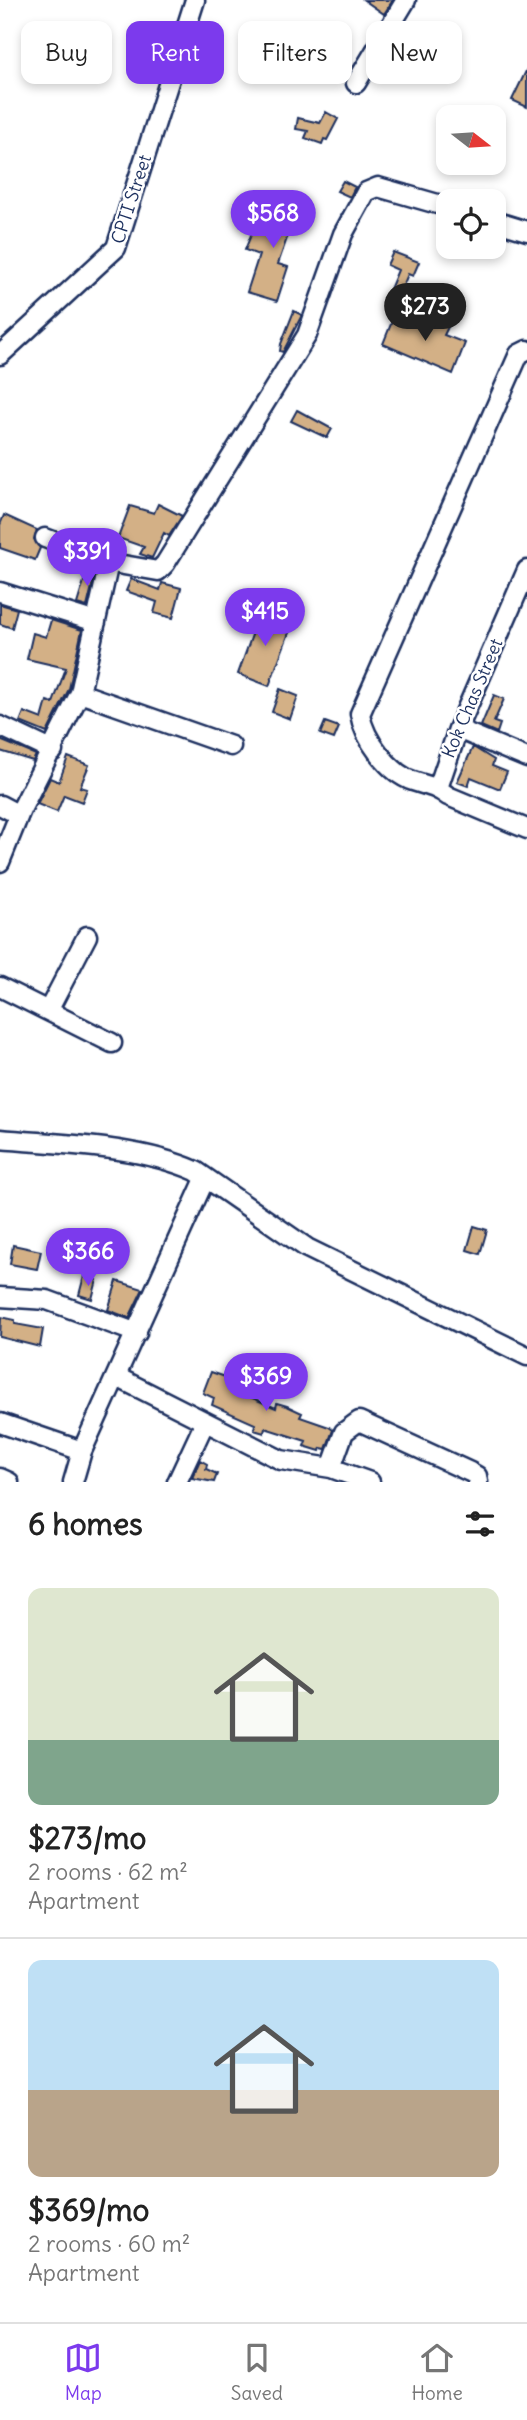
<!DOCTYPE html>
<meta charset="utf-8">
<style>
body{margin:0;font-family:Delius,sans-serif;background:#f2f2f2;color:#222;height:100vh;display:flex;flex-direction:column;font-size:26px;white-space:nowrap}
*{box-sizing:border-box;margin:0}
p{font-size:23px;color:#767676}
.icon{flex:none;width:38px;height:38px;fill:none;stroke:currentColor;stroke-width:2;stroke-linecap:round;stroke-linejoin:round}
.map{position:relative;height:1482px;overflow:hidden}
.side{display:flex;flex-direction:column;background:#fff;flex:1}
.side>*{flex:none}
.banner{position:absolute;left:21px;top:21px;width:486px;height:63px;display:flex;gap:14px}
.needle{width:46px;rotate:107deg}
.buttons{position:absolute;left:436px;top:105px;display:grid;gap:14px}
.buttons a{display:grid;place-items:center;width:70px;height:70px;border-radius:14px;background:#fff;box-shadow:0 4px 10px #0003;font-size:35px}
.price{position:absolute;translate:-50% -60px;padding:0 16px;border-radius:24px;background:#7c3aed;color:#fff;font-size:23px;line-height:46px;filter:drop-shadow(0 2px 4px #0008)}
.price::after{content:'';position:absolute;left:50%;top:42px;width:21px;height:16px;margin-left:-10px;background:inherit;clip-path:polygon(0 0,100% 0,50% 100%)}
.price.selected{background:#222;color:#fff}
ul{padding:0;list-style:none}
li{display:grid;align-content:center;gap:14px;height:371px;padding:0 28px}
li+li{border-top:2px solid #e0e0e0}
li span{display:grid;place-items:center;height:217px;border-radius:14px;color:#555}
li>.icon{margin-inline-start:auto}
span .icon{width:126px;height:126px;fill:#fffc;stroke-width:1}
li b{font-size:30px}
h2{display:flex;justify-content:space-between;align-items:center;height:84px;padding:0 28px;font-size:30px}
.chip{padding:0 24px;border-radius:14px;background:#fff;box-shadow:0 4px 10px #0003;font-size:24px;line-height:63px}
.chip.selected{background:#7c3aed;color:#fff}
.menu{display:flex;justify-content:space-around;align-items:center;height:98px;border-top:2px solid #e0e0e0;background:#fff;font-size:19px;color:#767676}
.menu a{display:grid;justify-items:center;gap:4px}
.menu .selected{color:#7c3aed}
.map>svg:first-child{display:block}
.building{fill:#d3b086;stroke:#1b2f5e;stroke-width:2}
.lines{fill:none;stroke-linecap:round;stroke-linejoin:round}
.minor-casing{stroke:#1b2f5e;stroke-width:23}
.minor{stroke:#fff;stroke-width:18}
.labels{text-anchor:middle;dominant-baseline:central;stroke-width:5;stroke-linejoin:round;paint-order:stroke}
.street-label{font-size:18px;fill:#1b2f5e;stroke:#fff}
</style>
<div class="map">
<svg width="527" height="1482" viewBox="0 0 527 1482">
<rect width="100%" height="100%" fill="#fff"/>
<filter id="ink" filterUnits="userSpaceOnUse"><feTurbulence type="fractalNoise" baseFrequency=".0143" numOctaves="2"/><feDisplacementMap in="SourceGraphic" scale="14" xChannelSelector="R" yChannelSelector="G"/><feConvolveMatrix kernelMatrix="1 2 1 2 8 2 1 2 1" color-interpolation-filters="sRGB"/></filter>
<g filter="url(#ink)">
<path class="building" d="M364,0H393L384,14Z
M527,69V107L512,100Z
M326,112L338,119L327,140L324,139L322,144L305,138L308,131L296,129L298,118L320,123Z
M343,181L355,187L350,197L337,191Z
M283,193L303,199L296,225L292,224L278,264L288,267L277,301L247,292L259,255L245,250L255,225L269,230L272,221L275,222Z
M393,252L419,262L413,276L408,274L398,298L388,294L398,270L387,265Z
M294,311L302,315L283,352L280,351L281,344Z
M395,314L428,328L432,320L448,327L444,335L465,343L453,374L383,344Z
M297,410L332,429L327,438L291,421Z
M158,504L182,516L169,536L164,533L152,558L140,554L144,547L118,538L130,506L154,513Z
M4,515L37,530L34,539L40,548L35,560L0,548V525Z
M88,568L96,570L87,607L77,604Z
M131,579L160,590L162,583L181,588L173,618L154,613L157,602L126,591Z
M0,604L17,609L12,628L0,624Z
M261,610L293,622L269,686L238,674Z
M51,620L82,630L69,689L47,733L20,722L24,712L42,719L47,701L53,703L66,668L27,659L33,633L46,637Z
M280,689L298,696L290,719L272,712Z
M494,695L504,699L494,722L500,724L497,733L481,726Z
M325,722L339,727L334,739L320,734Z
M0,740L36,755L33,761L0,751Z
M473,747L494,760L492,766L507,772L500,789L471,777L468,786L457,782Z
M68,757L89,765L80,787L87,789L82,802L64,795L57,812L37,804L50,778L59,782Z
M474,1226L487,1230L480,1254L467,1250Z
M13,1245L41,1251L37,1269L10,1264Z
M84,1276L97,1280L92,1299L79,1295Z
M117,1281L143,1289L129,1318L108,1310Z
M1,1317L15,1320V1324L43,1329L40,1347L0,1337Z
M211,1372L237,1381L236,1385L247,1389L245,1395L276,1408L277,1403L287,1406L302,1413L300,1417L329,1427L333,1430L326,1449L321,1448L320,1451L304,1446L306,1441L265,1428L264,1433L254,1430L255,1424L212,1405L214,1398L203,1393Z
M200,1460L207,1464L206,1469L217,1474L214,1482L192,1478Z"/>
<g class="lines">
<g class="minor-casing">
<path id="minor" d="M356,83L406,0
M494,221L527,231
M527,350L519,354L360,714C364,739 389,773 413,781C427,786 436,786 448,796L527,829
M0,355L116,248L195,0
M45,538L112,563
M0,592L96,622
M80,693L231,746
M0,726L53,751
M458,729L527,758
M438,788L458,729L527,570
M0,805L19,815
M0,862L21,810L80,693L108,567L112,563L158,571L165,564L307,335L343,234L366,192L378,187L448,207
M0,987L112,1043
M48,1011L87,936
M0,1139C64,1145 136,1145 196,1171L307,1248L527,1356
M0,1297L47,1300L137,1333
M117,1377L281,1460L331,1468L370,1482
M0,1423L82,1451
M331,1468L344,1432L359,1421L470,1472L477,1476L478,1482
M0,1478L9,1482
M73,1482L82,1451L205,1179
M177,1482L205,1422"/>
</g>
<use href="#minor" class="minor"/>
</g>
</g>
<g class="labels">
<g class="street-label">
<text transform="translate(131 199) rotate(-72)">CPTI Street</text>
<text transform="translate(472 698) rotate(-67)">Kok Chas Street</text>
</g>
</g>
</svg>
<div class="buttons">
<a><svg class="needle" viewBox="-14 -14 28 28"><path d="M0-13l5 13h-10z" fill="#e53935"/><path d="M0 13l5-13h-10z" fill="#767676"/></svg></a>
<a><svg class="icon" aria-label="locate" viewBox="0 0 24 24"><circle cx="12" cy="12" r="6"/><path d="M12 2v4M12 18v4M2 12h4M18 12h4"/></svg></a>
</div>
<b class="price" style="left:273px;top:250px">$568</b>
<b class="price selected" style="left:425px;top:343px">$273</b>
<b class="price" style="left:87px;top:588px">$391</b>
<b class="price" style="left:265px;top:648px">$415</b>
<b class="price" style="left:88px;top:1288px">$366</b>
<b class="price" style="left:266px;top:1413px">$369</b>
<div class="banner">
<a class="chip">Buy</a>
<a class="chip selected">Rent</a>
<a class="chip">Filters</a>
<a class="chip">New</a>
</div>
</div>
<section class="side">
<h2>6 homes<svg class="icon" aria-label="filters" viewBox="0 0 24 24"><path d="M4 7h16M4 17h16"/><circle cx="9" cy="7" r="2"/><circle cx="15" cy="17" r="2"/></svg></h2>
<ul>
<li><span style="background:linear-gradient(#dfe7d0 70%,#7fa58c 0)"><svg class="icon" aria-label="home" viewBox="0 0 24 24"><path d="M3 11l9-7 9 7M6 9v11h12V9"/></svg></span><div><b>$273/mo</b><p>2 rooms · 62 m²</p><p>Apartment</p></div></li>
<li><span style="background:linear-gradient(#bfe0f5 60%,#b9a48a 0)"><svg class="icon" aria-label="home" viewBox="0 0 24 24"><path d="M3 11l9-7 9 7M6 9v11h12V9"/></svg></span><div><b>$369/mo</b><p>2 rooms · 60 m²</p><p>Apartment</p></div></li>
</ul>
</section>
<nav class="menu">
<a class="selected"><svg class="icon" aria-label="map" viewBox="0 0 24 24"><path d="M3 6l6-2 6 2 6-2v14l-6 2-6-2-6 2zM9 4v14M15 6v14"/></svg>Map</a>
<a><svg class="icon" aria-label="saved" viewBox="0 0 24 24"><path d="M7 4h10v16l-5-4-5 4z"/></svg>Saved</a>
<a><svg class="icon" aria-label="home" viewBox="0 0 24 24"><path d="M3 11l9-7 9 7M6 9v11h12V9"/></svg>Home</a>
</nav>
